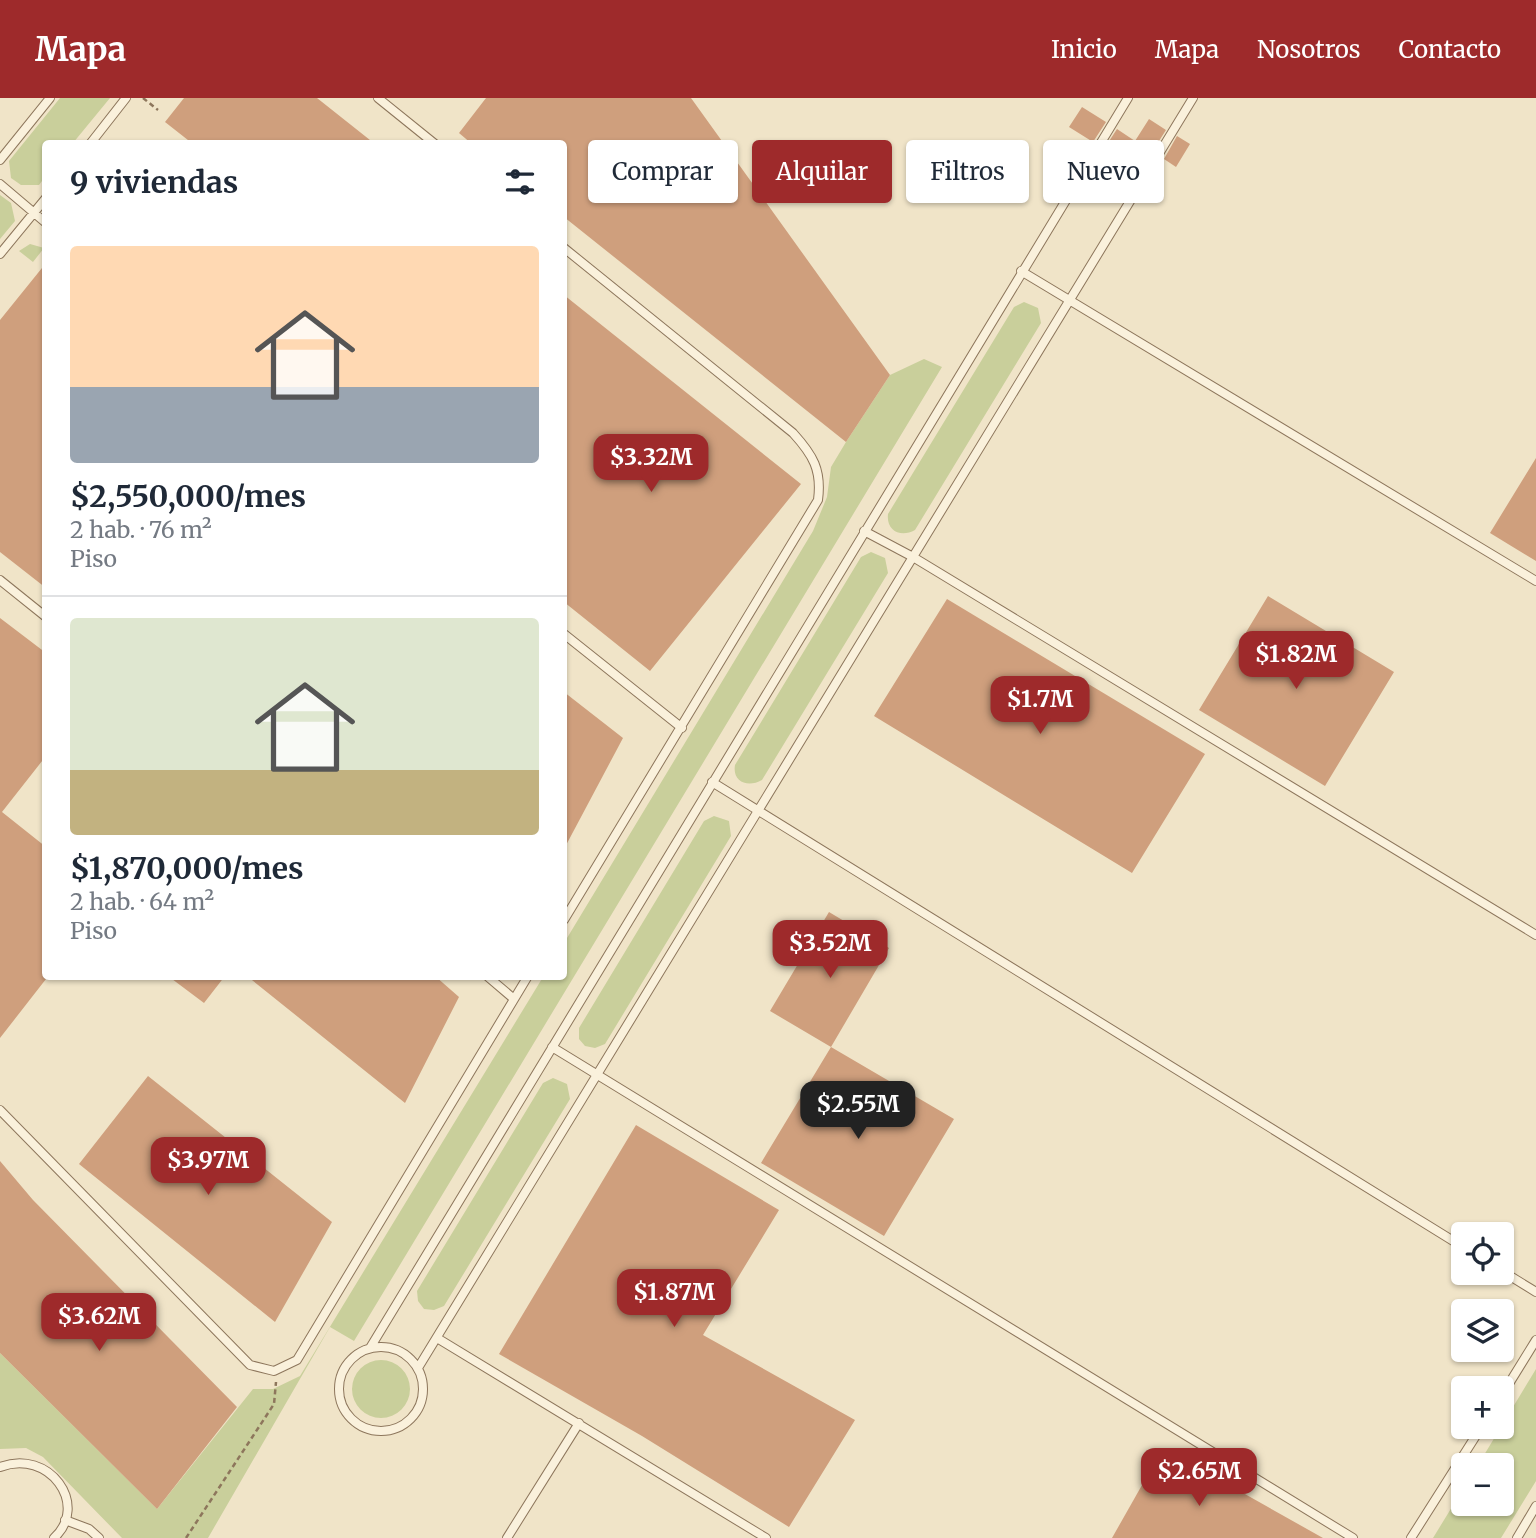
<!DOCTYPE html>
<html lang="es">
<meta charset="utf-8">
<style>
body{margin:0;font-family:Merriweather,serif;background:#f6f6f7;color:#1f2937;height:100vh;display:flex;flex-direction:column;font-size:26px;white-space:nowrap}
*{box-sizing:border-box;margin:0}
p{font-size:23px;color:#747a83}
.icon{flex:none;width:38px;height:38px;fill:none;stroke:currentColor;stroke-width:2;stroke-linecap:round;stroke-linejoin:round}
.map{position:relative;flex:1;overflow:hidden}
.details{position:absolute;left:42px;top:42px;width:525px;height:840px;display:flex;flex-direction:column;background:#fff;border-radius:7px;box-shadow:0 2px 5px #0004}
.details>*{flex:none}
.hud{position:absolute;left:588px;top:42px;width:665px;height:63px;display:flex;gap:14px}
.tools{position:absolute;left:1451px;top:1124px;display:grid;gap:14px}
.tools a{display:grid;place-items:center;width:63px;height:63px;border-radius:7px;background:#fff;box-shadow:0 2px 5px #0004;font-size:35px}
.price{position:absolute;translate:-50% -60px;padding:0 16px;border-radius:14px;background:#9e2a2b;color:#fff;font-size:23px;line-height:46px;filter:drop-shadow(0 2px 4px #0008)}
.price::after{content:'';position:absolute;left:50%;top:42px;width:21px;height:16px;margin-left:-10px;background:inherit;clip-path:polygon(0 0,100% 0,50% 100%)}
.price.on{background:#222;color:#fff}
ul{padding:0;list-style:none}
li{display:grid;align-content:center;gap:14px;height:371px;padding:0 28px}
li+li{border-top:2px solid #e0e1e3}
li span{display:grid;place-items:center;height:217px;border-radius:7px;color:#555}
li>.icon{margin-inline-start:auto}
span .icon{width:126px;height:126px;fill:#fffc;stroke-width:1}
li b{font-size:30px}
h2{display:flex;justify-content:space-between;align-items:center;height:84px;padding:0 28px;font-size:30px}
.chip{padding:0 24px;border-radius:7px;background:#fff;box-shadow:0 2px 5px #0004;font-size:24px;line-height:63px}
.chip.on{background:#9e2a2b;color:#fff}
header{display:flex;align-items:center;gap:42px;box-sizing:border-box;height:98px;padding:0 35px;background:#9e2a2b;color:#fff}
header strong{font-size:33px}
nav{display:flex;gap:38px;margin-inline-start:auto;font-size:24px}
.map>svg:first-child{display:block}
.green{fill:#c9cf9b}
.building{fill:#cf9f7d}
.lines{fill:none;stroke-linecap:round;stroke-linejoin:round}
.service-casing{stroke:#8d765c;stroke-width:10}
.path{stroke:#8d765c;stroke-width:2.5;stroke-dasharray:5 3.5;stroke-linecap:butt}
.service{stroke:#faf1dc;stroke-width:8}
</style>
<header>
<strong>Mapa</strong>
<nav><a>Inicio</a><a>Mapa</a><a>Nosotros</a><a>Contacto</a></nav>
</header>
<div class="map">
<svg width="1536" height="1440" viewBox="0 0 1536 1440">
<rect width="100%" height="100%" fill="#f0e4c8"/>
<path class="green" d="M60,0H110L73,45L46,46L45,79L39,87H21L11,80L9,63Z
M0,97L11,105L15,123L0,141Z
M30,146L44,150L33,164L19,153Z
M1024,204L1038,210L1041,225L915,432C901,440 886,433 888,416L1014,209Z
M924,261L942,269L354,1243L330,1229L208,1440H122L43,1359L26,1350L0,1351V1255L157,1411L253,1291H273L300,1278L543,879L564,878V845L813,433L827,399L831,369L846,344L890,277Z
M871,454L885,460L888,475L762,682C748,690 732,684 735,667L861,459Z
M714,718L729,723L731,738L605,946L595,950L585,948L579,941V930L704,723Z
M553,980L567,986L570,1001L444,1208L434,1212L424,1211L418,1203L417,1193L543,985Z
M352 1291a29 29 0 1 1 58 0a29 29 0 1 1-58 0Z
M1536,1271V1383L1501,1440H1433L1463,1391V1405H1502V1367H1478Z"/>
<path class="building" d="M184,0H317L375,46H193L165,24Z
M486,0H691L890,277L846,344L564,119V46H472L459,35Z
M1082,9L1106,24L1093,44L1069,29Z
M1149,21L1166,32L1152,54L1135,43Z
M1117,31L1135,43L1122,63L1104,51Z
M1177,38L1190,46L1176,69L1164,61Z
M46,165V490L0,454V222Z
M564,197L801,386L650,573L564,504Z
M1536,360V463L1490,435Z
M1268,498L1394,574L1325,688L1199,612Z
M947,501L1205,656L1132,775L874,618Z
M0,520L46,555V658L2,714L46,749V881L0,940Z
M564,594L623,640L564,751Z
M829,814L889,850L831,949L770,913Z
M168,878H225L204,905Z
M247,878H435L459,899L405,1005Z
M831,949L954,1021L884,1138L761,1065Z
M148,978L332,1124L275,1224L79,1066Z
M636,1027L779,1112L703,1237L855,1322L789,1429L642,1338L499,1256Z
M0,1063L33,1102L237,1309L157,1411L0,1255Z
M1163,1350L1323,1440H1112Z"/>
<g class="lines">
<g class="service-casing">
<path id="service" d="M378,0L435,46
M90,46L126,0
M0,62L50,0
M0,86L46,125
M564,150L793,335C813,357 822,372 818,402L564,822
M0,156L46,100
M1021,173L1536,483
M864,433L913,459L1536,837
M0,482L46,519
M564,536L682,630
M712,684L1463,1149
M487,878L514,901
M552,949L1353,1440
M0,1012L250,1267L274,1273L297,1262L528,878
M1502,1173L1536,1194
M437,1240L766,1440
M339 1291a42 42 0 1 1 84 0a42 42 0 1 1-84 0Z
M370,1250L1128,0
M418,1270L1193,0
M1502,1297L1536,1242
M0,1369C49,1350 90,1407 54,1440
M65,1422L89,1431L99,1440
M507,1440L579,1325
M1411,1440L1482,1328
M1517,1440L1536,1408"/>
</g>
<path class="path" d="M143,0L158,12
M186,1440L274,1306L276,1284"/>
<use href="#service" class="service"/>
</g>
</svg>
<div class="tools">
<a><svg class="icon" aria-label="locate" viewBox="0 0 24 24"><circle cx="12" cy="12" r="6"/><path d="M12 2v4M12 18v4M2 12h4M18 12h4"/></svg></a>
<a><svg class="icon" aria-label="layers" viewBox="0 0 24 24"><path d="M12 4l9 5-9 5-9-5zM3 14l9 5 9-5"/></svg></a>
<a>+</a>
<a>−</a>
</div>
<b class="price" style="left:651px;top:396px">$3.32M</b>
<b class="price" style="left:1296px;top:593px">$1.82M</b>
<b class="price" style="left:1040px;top:638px">$1.7M</b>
<b class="price" style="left:830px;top:882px">$3.52M</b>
<b class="price on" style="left:858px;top:1043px">$2.55M</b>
<b class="price" style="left:208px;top:1099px">$3.97M</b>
<b class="price" style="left:674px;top:1231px">$1.87M</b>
<b class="price" style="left:99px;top:1255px">$3.62M</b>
<b class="price" style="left:1199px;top:1410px">$2.65M</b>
<div class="hud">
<a class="chip">Comprar</a>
<a class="chip on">Alquilar</a>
<a class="chip">Filtros</a>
<a class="chip">Nuevo</a>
</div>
<section class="details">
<h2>9 viviendas<svg class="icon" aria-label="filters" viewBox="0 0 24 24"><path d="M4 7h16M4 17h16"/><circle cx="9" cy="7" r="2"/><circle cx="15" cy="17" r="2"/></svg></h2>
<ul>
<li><span style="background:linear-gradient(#ffd9b3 65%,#9aa5b1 0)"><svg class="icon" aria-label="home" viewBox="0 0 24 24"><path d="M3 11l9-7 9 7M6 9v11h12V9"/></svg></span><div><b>$2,550,000/mes</b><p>2 hab. · 76 m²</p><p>Piso</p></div></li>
<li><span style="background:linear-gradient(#dfe7d0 70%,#c2b280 0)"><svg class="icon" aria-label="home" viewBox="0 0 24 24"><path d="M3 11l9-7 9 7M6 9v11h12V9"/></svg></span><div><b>$1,870,000/mes</b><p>2 hab. · 64 m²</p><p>Piso</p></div></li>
</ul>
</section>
</div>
